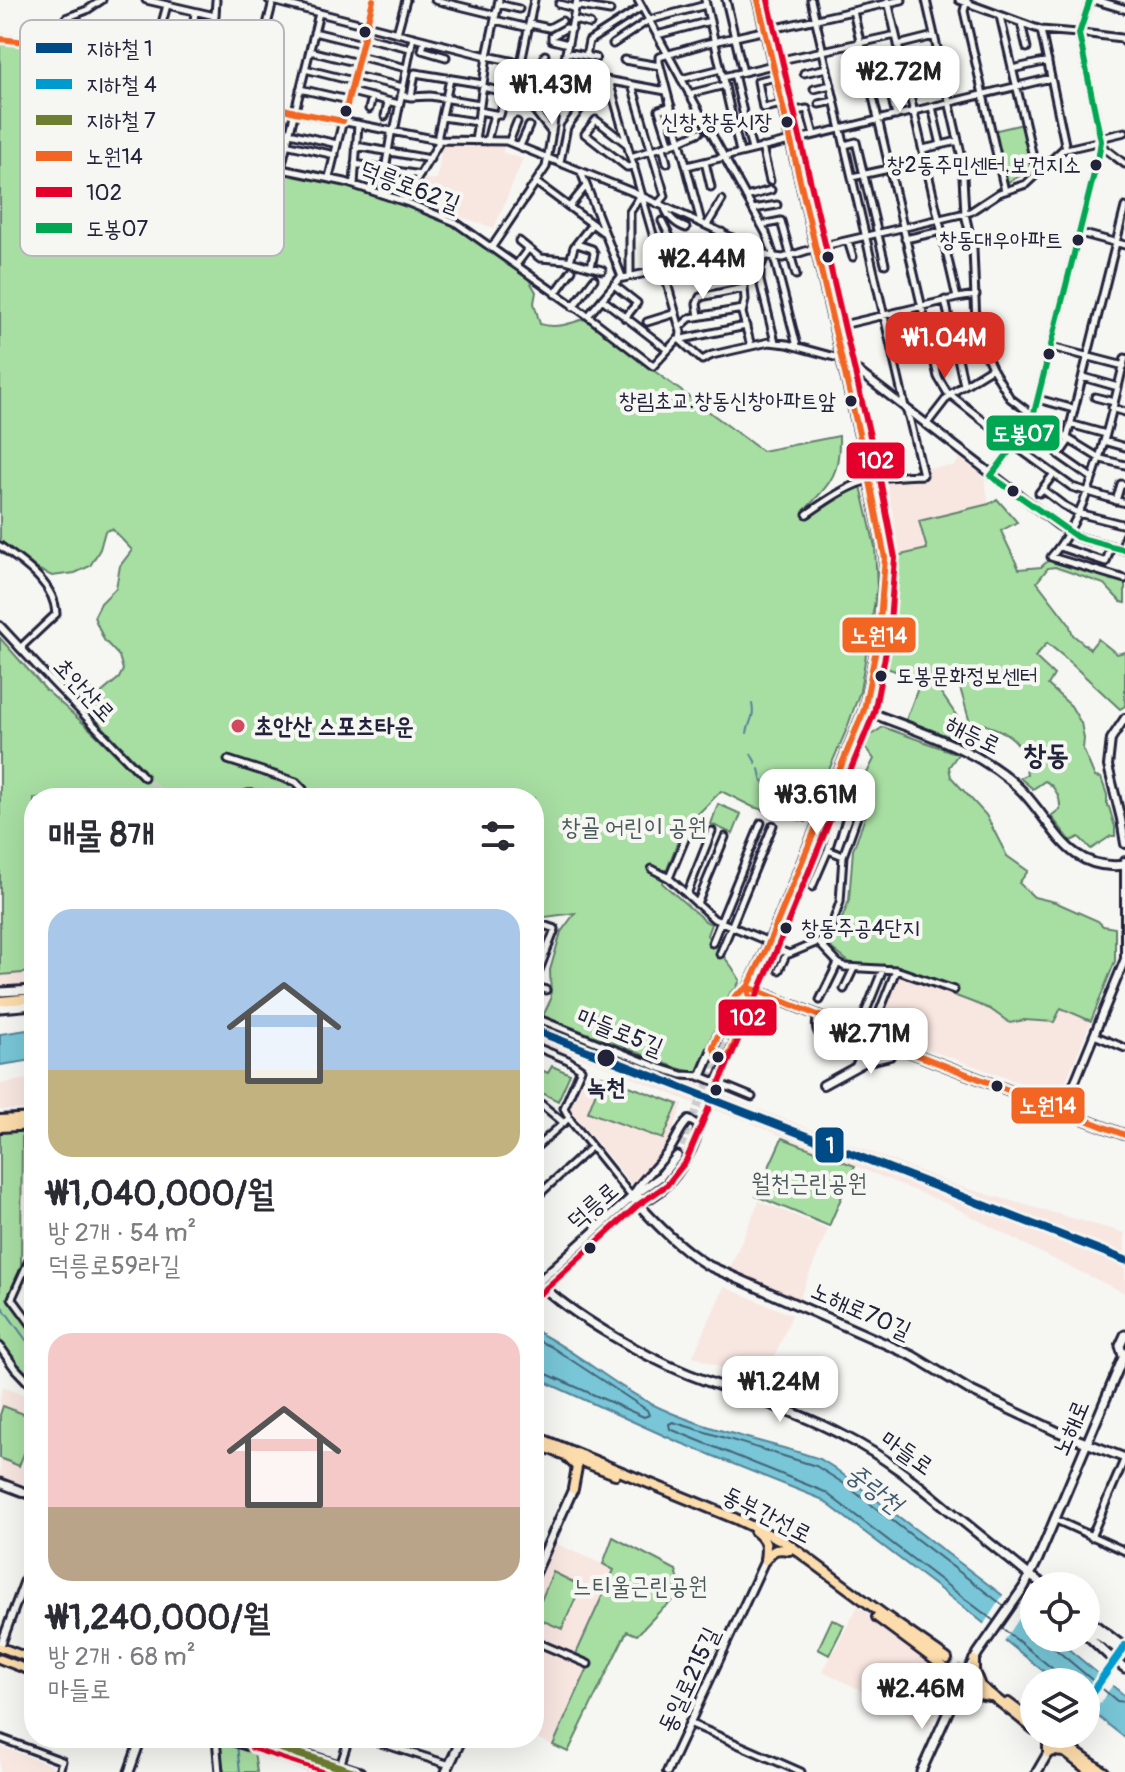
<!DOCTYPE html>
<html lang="ko">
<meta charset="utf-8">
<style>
body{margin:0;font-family:Pangolin,"Poor Story",sans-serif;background:#f7f7f7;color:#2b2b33;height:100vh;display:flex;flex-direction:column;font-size:30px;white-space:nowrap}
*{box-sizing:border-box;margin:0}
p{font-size:26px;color:#7c7c81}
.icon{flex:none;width:44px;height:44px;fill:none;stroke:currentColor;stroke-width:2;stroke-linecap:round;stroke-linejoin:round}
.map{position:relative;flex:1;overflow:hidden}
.side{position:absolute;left:24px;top:788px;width:520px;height:960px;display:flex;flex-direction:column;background:#fff;border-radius:32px;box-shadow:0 8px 32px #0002}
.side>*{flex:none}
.controls{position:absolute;left:1020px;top:1572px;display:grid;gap:16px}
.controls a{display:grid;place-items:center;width:80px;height:80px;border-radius:50%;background:#fff;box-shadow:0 8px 32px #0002;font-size:40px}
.price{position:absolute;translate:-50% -68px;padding:0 18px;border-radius:16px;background:#fff;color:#222;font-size:26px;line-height:52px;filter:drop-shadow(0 2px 4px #0008)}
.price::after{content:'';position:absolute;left:50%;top:48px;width:24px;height:18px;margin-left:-12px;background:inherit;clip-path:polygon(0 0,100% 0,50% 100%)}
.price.active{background:#d93025;color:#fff}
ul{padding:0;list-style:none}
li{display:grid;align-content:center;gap:16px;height:424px;padding:0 24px}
li span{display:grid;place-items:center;height:248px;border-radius:24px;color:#555}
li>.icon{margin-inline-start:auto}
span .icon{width:144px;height:144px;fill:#fffc;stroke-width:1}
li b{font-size:34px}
h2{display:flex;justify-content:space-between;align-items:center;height:96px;padding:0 24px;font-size:34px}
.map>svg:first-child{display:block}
.built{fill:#f8e6e1}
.green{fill:#a7dea2;stroke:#64806e;stroke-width:2}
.water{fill:#78c6d7;stroke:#568499;stroke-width:2}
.pier{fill:#f6f6f2}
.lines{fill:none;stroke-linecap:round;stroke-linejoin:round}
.shore{stroke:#446479;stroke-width:2}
.stream{stroke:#568499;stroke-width:2}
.minor-tunnel{stroke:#cccccd;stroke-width:5;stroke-dasharray:5 2.5;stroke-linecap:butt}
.secondary-tunnel{stroke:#cccccd;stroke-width:7;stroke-dasharray:7 3.5;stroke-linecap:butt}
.trunk-tunnel{stroke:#cccccd;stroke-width:8;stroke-dasharray:8 4;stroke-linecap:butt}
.minor-casing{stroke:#22223b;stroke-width:11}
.tertiary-casing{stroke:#22223b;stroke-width:12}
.secondary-casing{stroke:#22223b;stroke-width:13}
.primary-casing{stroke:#22223b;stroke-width:13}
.trunk-casing{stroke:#22223b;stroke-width:14}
.minor{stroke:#f6f6f2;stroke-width:5}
.tertiary{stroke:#f6f6f2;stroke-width:6}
.secondary{stroke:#f6f6f2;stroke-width:7}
.primary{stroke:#fcdcab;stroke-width:7}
.trunk{stroke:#fcdcab;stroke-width:8}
.bus-1-casing{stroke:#f6f6f2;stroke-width:12}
.bus-2-casing{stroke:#f6f6f2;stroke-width:12}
.bus-3-casing{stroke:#f6f6f2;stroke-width:12}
.bus-1{stroke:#f26522;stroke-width:6}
.bus-2{stroke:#e4002b;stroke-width:6}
.bus-3{stroke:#00a651;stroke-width:6}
.metro-1-casing{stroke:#f6f6f2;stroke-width:14}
.metro-2-casing{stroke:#f6f6f2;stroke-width:14}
.metro-3-casing{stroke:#f6f6f2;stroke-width:14}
.metro-1{stroke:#004a85;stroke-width:8}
.metro-2{stroke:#009bce;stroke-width:8}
.metro-3{stroke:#6e7e31;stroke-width:8}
.bus-dot{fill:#22223b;stroke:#f6f6f2;stroke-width:3}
.poi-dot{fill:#d1495b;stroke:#f6f6f2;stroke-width:3}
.labels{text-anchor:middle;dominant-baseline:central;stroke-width:8;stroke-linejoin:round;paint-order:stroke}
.bus-label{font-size:22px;fill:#22223b;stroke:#f6f6f2;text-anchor:end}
.street-label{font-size:24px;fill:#22223b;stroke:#f6f6f2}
.poi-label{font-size:24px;font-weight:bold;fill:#22223b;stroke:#f6f6f2;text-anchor:start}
.park-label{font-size:24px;fill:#4a5a5a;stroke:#f6f6f2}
.stop-label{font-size:24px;font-weight:bold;fill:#22223b;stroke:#f6f6f2}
.water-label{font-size:26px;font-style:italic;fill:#405b72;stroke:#f6f6f2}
.quarter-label{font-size:28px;font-weight:bold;fill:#22223b;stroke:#f6f6f2}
.key{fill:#f6f6f2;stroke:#b6b6bb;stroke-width:2}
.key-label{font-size:22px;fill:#22223b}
.line-badge{stroke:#f6f6f2;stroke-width:3}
.badge-label{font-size:22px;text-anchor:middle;font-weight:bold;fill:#fff}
</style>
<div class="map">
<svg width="1125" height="1772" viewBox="0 0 1125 1772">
<rect width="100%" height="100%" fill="#f6f6f2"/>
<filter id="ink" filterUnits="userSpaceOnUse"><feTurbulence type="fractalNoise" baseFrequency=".0125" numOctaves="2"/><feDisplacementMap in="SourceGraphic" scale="16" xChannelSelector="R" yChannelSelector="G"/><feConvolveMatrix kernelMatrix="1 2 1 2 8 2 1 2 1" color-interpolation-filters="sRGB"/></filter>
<g filter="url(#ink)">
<path class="built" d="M504,144L503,153L523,159L494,228L411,200L423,180L437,179L442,145Z
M960,458L984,477L989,504L920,521L927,549L896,556L879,482L925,476L924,468L955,466Z
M534,919L556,928L541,976L544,1000L537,1016L534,1015Z
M34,972V985L0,988V975Z
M898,974L990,1010L1010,1023L1024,1020L1054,1022L1060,1008L1091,1021L1059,1097L875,1030Z
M534,1021L697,1083L754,1108L747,1121L686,1100L605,1066L534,1040Z
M588,1070L683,1104L662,1157L633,1186L570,1110Z
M34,1078V1109L0,1110V1084Z
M759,1109L958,1186L1125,1233V1293L1045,1255L950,1205L751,1123Z
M34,1124V1256L25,1270L23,1170L25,1125Z
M759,1201L828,1229L799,1299L729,1270Z
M724,1287L792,1315L763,1384L693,1356Z
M3,1387L34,1399V1492L0,1478V1395Z
M554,1543L614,1569L576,1654L534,1637V1591Z
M858,1606L921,1652L939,1669L947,1682L929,1725L823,1671Z
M534,1646L588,1668L553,1745L534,1737Z
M0,1746L53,1766L51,1772H0Z"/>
<path class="green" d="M0,44L26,46L112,69L108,82C131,89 133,93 144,114L141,132L144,138L165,147L282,169L341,184L397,201L454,225L528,278L536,292L534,303L540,324C556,329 568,324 584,319L587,321L762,451L839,436C840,477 830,483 803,512L808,517L843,493L861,486L875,547L877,588L860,691L846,731L806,822L753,807L721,791L682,830L662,883L705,921L711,924L707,935L732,967L740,980L700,1071H688L677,1068L543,1016L551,999L550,970L561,932L575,913L538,918L534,917V798H182L175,791L169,798H34V972L0,975V638L46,690L93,732L138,777H142L145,775L144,770L80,703L77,694L85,687L100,694L119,678L123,670L119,656L104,640L94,617L101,603L116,588L120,566L132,550L112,529L105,531L100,549L90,566L75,573L52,576L37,569L0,541Z
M1023,124L1034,167L1028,169V172L1006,183L993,131Z
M997,499L1017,522L1001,531L1019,569L1041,567L1050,559L1109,577L1111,575L1125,579V603L1121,602L1104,584L1055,567L1048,568L1037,582L1069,624L1073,635L1090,649L1098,639L1117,654L1125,652V706L1120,709L1063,656L1047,643L1035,657L1054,675L1048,685L1071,706L1081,723L1084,738L1083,749L1095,777L1101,778L1107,795V806L1109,807L1115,827V836H1111L1091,849L1079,837L1071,841L1051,816L1060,809C1061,798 1055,786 1045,781L1033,789L1020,778L1027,774C1023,754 1023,744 1005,733C997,728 988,727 980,722L976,728L980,749L969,745L972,730L957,677L953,676L947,680L938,678L936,681L937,687L967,731L965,743L906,720L921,680L884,667L896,556L927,549L919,521L989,504Z
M883,727L958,754L949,767L951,777L986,815L1007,856L1028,871L1019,883L1034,897L1055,902L1098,921L1103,926L1115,928V961L1091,1021L1061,1008L1054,1022L1024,1020L1010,1023L990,1009L898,974L894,967L850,963L831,948L849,900L853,850L871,801L865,798L870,782L866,775L874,759L865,747L868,737Z
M718,804L741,814L733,834L711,824Z
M552,1066L570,1074L558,1101L534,1089V1080L539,1069L548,1073Z
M602,1076L678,1104L663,1139L588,1112Z
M22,1127L21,1268L9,1295L34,1334V1382L18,1367L0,1340V1129Z
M782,1138L855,1166L829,1226L756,1196Z
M3,1406L34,1418V1428L19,1466L0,1458V1415Z
M613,1537L676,1570L682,1593L660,1611L637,1635L627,1631L568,1752L553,1745L591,1661L576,1654L614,1570L603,1564Z
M553,1572L581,1586L562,1629L534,1617Z
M832,1619L844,1625L829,1655L818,1649Z
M222,1738H252L257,1772H224L220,1748Z"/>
<path class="water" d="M34,1029V1060L0,1065V1034Z
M534,1330C578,1352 616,1388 660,1408C710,1431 768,1442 820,1459L833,1467L1026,1613L1034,1620V1638H1055L1125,1696V1738L1086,1707V1682H1057L966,1609L821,1499L676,1441L534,1377Z"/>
<path class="pier" d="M1005,1592L1026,1608L1003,1643L982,1627Z
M1106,1676L1114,1683L1091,1716L1086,1712V1704Z"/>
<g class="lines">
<path class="shore" d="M534,1339L550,1346L647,1410L649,1415L644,1417L540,1371L534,1370
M994,1621L825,1492L680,1433L670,1429L669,1424L673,1422L816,1466L843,1483L1004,1606
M1002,1628L1058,1673L1061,1682
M1050,1638L1053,1647L1117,1701L1125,1702"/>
<path class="stream" d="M747,733C749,721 755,718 752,704
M751,754L756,763
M759,769L761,778L772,795
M0,1304L34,1351
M237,1745L240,1772"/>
<path class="minor-tunnel" d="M144,777L168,797"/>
<path class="secondary-tunnel" d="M677,1156L746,992"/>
<path class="trunk-tunnel" d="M947,1659L979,1682"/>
<g class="minor-casing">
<path id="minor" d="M146,0L215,16
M269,0L487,56L562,72L666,91
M435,0L496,15
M638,0L766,233L774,257L797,346
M705,0L740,152
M726,0L743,72
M926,0L962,158L965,214L973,248L976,324L983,348L992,368L1010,398L1047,426L1101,459L1125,465
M959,0L1041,30L1090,34L1121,38L1125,42
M967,0L964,11L1005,191
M888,1L957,298
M498,4L519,9
M559,4L574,8L580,6L610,11
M853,11L938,377L947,392L1014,445L1072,487L1125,503
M1000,16L1037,174
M495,20L529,28
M574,20L590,24
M1021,23L1027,48
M530,24L549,28L562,21
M1041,30L1066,149
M160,31L182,36
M314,32L362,44
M397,33L406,0
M657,35L710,21
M364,37L410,48
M0,39L26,42L217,94H229L295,112L438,140L506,141L630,191L712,228L768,256L783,258L815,248L970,212L999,193L1026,184L1062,150L1101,141
M425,40L422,50L446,57
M568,44L552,40V36L566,28L572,29
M613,44L649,20L706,5
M898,45L934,36
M57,51L66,18L87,10L102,0
M310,51L358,63
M154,52L179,59
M566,52L596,58
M359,56L406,68
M586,56L589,41L642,7
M624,60L660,66
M772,62L896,35
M521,63L534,0
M542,68L545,55
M885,68L896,116
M305,69L353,81
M1012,69L1048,61
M804,73L827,68
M734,74L752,150
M148,75L167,5
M355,76L403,87
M723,77L773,65
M776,77L758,81L763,108L782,104
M681,79L721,69
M609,81L681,332L680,340
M183,85L190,56L195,12
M632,85L665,196L658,204
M560,86L612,96
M483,87L503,92L533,89L559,94
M195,88L215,16L216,0
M300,89L348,100
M814,89L831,85
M351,92L399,104
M689,94L725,85
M872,94L890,90
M401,95L411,97L430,96L480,104
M411,97L415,73L483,84
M819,104L834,101
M531,106L552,133
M932,107L941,145
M369,109L372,97
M479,111L500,115L503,104
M784,113L807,109L814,135
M385,116L388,102
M442,117L477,122
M243,122L337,144
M240,134L335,155
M1100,138L1125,132
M475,141L487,56L499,0
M487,141L494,114
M509,142L517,122
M627,144L596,120L585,134L627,167L634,166
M670,145L659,110L671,106
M845,145L856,142L885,264
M1100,145L1125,164
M356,146L430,159
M520,146L529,126
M663,147L667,163
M762,147L770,181
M923,149L958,141
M631,157L680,141L700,132
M233,159L345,182L406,202L455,222L588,316L653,366L677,340L746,326
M560,162L567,127L581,108
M705,162L711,187
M232,163L273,1
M355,164L420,175
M687,166L1051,78
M281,168L319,13
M581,172L622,277
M329,177L373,0
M852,177L889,169
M537,183L603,232
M354,185L358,124
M381,194L391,134L395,127L413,37
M746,197L771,190
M406,202V198L438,144V135L450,79
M570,206L586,186
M665,208C668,217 677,225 686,228
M753,209L777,205
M662,221L672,241
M701,222L659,62V57L704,44L902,0
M707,225L722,200
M762,225L781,221L796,275
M722,232L712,257L745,269
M1080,233L1125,245
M905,239L942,231
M519,241L540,258L566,260L602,270
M848,241L853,257
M577,244L592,249L594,253L591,267
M492,247L546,167L562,72L577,0
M766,254L760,268V281L775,342
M570,261L574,247L592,224
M516,265L528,249
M630,276V212L639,198L642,197
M614,285L637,303L625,318
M555,294L572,270
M602,299L668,350
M945,300L964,385
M573,307L594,279
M588,316L619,279L664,269
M699,316L697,304L700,297L744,288
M647,322L676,313
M680,327L690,318L743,309
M834,327L957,298L976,295
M681,341L702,360L712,355L769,342L787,344L842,359
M751,346L742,313L745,300L743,274L752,248
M1051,347L1124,366
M1125,358C1110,419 1092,510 1051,557L1125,579
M1083,377L1118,387
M1095,397L1114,402
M1038,399L1074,409
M1112,408L1125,412
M1070,424L1106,434
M926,425L950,394L992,368
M1104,441L1125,447
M991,476L1032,421L1099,154L1101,141L1079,34L1090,0
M1092,478L1059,455L1068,442L1067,438L1125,207
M1042,489L1063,505L1078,513L1125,525
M1039,493L1053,475
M1116,501L1121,484L1125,485
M807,514C823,503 839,491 857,484C877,476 901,476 923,475L909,417L905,407L811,0
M0,546C23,563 55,583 56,614L20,648
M1060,547L1106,562L1111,546
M1122,549L1125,536
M40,669L144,777
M228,760L296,782L303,789L301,798
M168,797L170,798
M239,798C249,790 259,795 270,798
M828,850L843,856
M652,869L669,878L714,919L769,942
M669,878L690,827
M812,887L828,850L845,796L862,803L843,856L840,902L824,948
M687,894L712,831
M697,904L725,837
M534,922L555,929L534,983
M712,943L761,823
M768,945L789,954L818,942L838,963L845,967L896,970
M720,954L773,825
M779,970L787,953
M534,985L546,990
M844,989L854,968
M820,1000L838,963
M818,1016C811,1036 827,1041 841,1053L858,1051L862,1052L855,1067
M864,1016L883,969
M534,1017L660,1068L682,1075L701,1076L752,1097
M1094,1035L1125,1048
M870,1036L896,970L954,990
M534,1046L568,1060L581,1069L564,1108L571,1121L632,1197
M534,1100L535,1099L564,1123
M534,1149L569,1118
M534,1199L591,1147
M30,1258L12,1298L34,1328
M1054,1519L1125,1551
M1091,1537L1125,1458
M534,1641L588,1664
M689,1723L801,1772
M0,1738L62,1761L59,1772
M216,1738L219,1772
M365,1738L450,1765
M340,1766L349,1738"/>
</g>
<g class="tertiary-casing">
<path id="tertiary" d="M1095,0L1125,9
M842,359L1058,525L1077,537L1125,550
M0,626L40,669
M1125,718L1111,739L1108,766L1121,819L1125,844
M823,1085L865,1062L890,1056L894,1046
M1063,1111L1125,959V861
M689,1120L698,1125C700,1142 678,1175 665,1187C661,1192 654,1195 649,1199L632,1197C637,1184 658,1166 668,1152C676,1142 679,1128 689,1120Z
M0,1347L15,1368L34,1388
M0,1647L34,1556
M667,1772L765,1560"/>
</g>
<g class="secondary-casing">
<path id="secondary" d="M847,381L852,374L859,372
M864,710C918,732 980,748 1022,791C1055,825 1067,872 1125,865
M748,987L894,1046L1125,1135
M0,992L34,990
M746,992L768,945L864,710L879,634L885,558L870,481L758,0
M0,1008L34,1005
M701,1076L735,996L746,989
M718,1083L751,1004L749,990
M632,1197C654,1222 678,1247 707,1265L913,1356L971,1391L1056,1431L1125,1458
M534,1279C572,1315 639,1354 688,1374C741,1395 796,1410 846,1437C884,1456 917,1483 949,1510C976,1532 1003,1554 1029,1575L1046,1586
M534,1286L632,1197L660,1177L677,1156
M1123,1356L1120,1346L1125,1335
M0,1483L34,1496
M534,1576L573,1489
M1086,1618L1125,1648
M1086,1627L1125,1654
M1086,1634L1108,1655L1125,1668
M129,1772L141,1738
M446,1772L462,1738
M921,1772L961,1683L978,1653L1024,1587L1038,1559L1125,1353
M1037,1772L1048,1753"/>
</g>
<g class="primary-casing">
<path id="primary" d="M0,1647L34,1660
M0,1659L34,1672
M224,1738L330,1772
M255,1738L360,1772"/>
</g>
<g class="trunk-casing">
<path id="trunk" d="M0,1001L34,998
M0,1120L34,1118
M0,1127L34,1125
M534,1436L734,1518L787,1543L884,1615L947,1659
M534,1443L615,1474
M568,1458L577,1467L573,1489
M755,1531C767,1540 767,1546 765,1560
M766,1559C773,1549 777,1548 789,1550
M877,1617L939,1663L950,1673L963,1680
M974,1660V1671L980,1686L1034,1729
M952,1703L979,1694L990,1696
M1008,1703L1032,1721
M1049,1734L1104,1772
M1048,1740V1753L1054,1751L1064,1752
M1061,1749L1091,1772"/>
</g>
<use href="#minor" class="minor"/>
<use href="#tertiary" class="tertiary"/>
<use href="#secondary" class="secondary"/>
<use href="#primary" class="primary"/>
<use href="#trunk" class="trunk"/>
<g class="bus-1-casing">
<path id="bus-1" d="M0,39L26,42L217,94H229L295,112L343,121L373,0
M748,987L768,945L864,710L879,634L885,558L870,481L758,0
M748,987L894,1046L1125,1135
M748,987L751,1004L730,1054L724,1059H719L713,1047L735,996Z"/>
</g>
<g class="bus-2-casing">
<path id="bus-2" d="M541,1293L638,1205L667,1185L686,1161L777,949L874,713L889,636L895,558L880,479L768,0
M252,1748L328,1772"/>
</g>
<g class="bus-3-casing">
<path id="bus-3" d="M1090,0L1079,34L1101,141L1099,154L1032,421L991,476L1077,537L1125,550"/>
</g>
<use href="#bus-1" class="bus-1"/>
<use href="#bus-2" class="bus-2"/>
<use href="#bus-3" class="bus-3"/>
<g class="metro-1-casing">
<path id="metro-1" d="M534,1030L1125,1260"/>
</g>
<g class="metro-2-casing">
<path id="metro-2" d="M1086,1701L1125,1646"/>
</g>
<g class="metro-3-casing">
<path id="metro-3" d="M250,1738L354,1772"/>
</g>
<use href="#metro-1" class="metro-1"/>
<use href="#metro-2" class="metro-2"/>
<use href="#metro-3" class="metro-3"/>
</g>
</g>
<g class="bus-dot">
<circle cx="365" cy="32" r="7"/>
<circle cx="346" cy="111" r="7"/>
<circle cx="787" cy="122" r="7"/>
<circle cx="1096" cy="165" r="7"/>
<circle cx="1078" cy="240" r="7"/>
<circle cx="828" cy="257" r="7"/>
<circle cx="1049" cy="354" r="7"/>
<circle cx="851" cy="401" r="7"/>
<circle cx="1013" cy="491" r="7"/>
<circle cx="881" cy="676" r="7"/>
<circle cx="786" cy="928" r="7"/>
<circle cx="718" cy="1057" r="7"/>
<circle cx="606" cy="1058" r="10"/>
<circle cx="997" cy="1086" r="7"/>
<circle cx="716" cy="1090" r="7"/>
<circle cx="590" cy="1248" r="7"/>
</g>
<circle class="poi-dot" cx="238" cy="726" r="8"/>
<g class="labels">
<g class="bus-label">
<text x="772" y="122">신창.창동시장</text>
<text x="1081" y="165">창2동주민센터.보건지소</text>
<text x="1063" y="240">창동대우아파트</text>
<text x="836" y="401">창림초교.창동신창아파트앞</text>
<text x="896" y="676" text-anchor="start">도봉문화정보센터</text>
<text x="801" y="928" text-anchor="start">창동주공4단지</text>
</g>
<g class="street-label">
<text transform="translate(410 187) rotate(21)">덕릉로62길</text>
<text transform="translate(84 690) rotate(47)">초안산로</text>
<text transform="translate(973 735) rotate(26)">해등로</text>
<text transform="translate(620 1032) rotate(22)">마들로5길</text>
<text transform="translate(593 1206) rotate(-41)">덕릉로</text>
<text transform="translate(861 1311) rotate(24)">노해로70길</text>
<text transform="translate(1071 1428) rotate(-67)">노해로</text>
<text transform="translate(907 1453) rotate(35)">마들로</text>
<text transform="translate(767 1515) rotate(27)">동부간선로</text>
<text transform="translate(689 1680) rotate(-65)">동일로215길</text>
</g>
<g class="poi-label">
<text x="254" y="726">초안산 스포츠타운</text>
</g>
<g class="park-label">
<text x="634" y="827">창골 어린이 공원</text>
<text x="809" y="1183">월천근린공원</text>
<text x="640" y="1586">느티울근린공원</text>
</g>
<g class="stop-label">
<text x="606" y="1087">녹천</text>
</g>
<g class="water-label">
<text transform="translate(874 1489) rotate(37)">중랑천</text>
</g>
<g class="quarter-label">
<text x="1046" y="755">창동</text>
</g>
</g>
<rect x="20" y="20" width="264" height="236" rx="12" class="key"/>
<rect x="36" y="43" width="36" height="10" fill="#004a85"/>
<rect x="36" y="79" width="36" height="10" fill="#009bce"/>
<rect x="36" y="115" width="36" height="10" fill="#6e7e31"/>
<rect x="36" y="151" width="36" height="10" fill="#f26522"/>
<rect x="36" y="187" width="36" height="10" fill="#e4002b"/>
<rect x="36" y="223" width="36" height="10" fill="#00a651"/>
<g class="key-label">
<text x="86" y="56">지하철 1</text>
<text x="86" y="92">지하철 4</text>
<text x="86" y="128">지하철 7</text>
<text x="86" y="164">노원14</text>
<text x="86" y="200">102</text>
<text x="86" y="236">도봉07</text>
</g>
<g class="line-badge">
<rect x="985" y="414" width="76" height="38" rx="8" fill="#00a651"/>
<rect x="845" y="441" width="61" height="39" rx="8" fill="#e4002b"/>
<rect x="841" y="616" width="76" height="38" rx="8" fill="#f26522"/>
<rect x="717" y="998" width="61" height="39" rx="8" fill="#e4002b"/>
<rect x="1010" y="1086" width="76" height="39" rx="8" fill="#f26522"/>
<rect x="814" y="1126" width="31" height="38" rx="8" fill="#004a85"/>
</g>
<g class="badge-label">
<text x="1023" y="441">도봉07</text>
<text x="876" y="468">102</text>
<text x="879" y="643">노원14</text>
<text x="748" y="1025">102</text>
<text x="1048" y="1113">노원14</text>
<text x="830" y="1153">1</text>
</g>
</svg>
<div class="controls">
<a><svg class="icon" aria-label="locate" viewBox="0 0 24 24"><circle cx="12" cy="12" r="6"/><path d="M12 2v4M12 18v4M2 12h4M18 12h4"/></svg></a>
<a><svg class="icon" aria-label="layers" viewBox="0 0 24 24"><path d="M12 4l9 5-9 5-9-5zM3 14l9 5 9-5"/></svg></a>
</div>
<b class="price" style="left:900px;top:114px">₩2.72M</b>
<b class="price" style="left:552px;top:127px">₩1.43M</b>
<b class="price" style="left:703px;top:301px">₩2.44M</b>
<b class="price active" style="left:945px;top:380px">₩1.04M</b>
<b class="price" style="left:817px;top:837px">₩3.61M</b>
<b class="price" style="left:871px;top:1076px">₩2.71M</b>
<b class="price" style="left:780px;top:1424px">₩1.24M</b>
<b class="price" style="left:922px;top:1731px">₩2.46M</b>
<section class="side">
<h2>매물 8개<svg class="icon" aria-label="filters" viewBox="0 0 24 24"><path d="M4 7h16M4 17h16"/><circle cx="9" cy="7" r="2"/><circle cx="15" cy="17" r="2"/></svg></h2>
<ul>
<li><span style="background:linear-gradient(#a9c7e8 65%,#c2b280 0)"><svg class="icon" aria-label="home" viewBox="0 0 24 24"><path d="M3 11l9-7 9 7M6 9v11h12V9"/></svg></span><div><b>₩1,040,000/월</b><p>방 2개 · 54 m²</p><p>덕릉로59라길</p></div></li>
<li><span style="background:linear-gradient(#f6c9c9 70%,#b9a48a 0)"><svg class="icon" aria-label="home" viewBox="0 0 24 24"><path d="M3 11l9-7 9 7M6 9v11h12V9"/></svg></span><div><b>₩1,240,000/월</b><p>방 2개 · 68 m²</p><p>마들로</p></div></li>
</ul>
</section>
</div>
